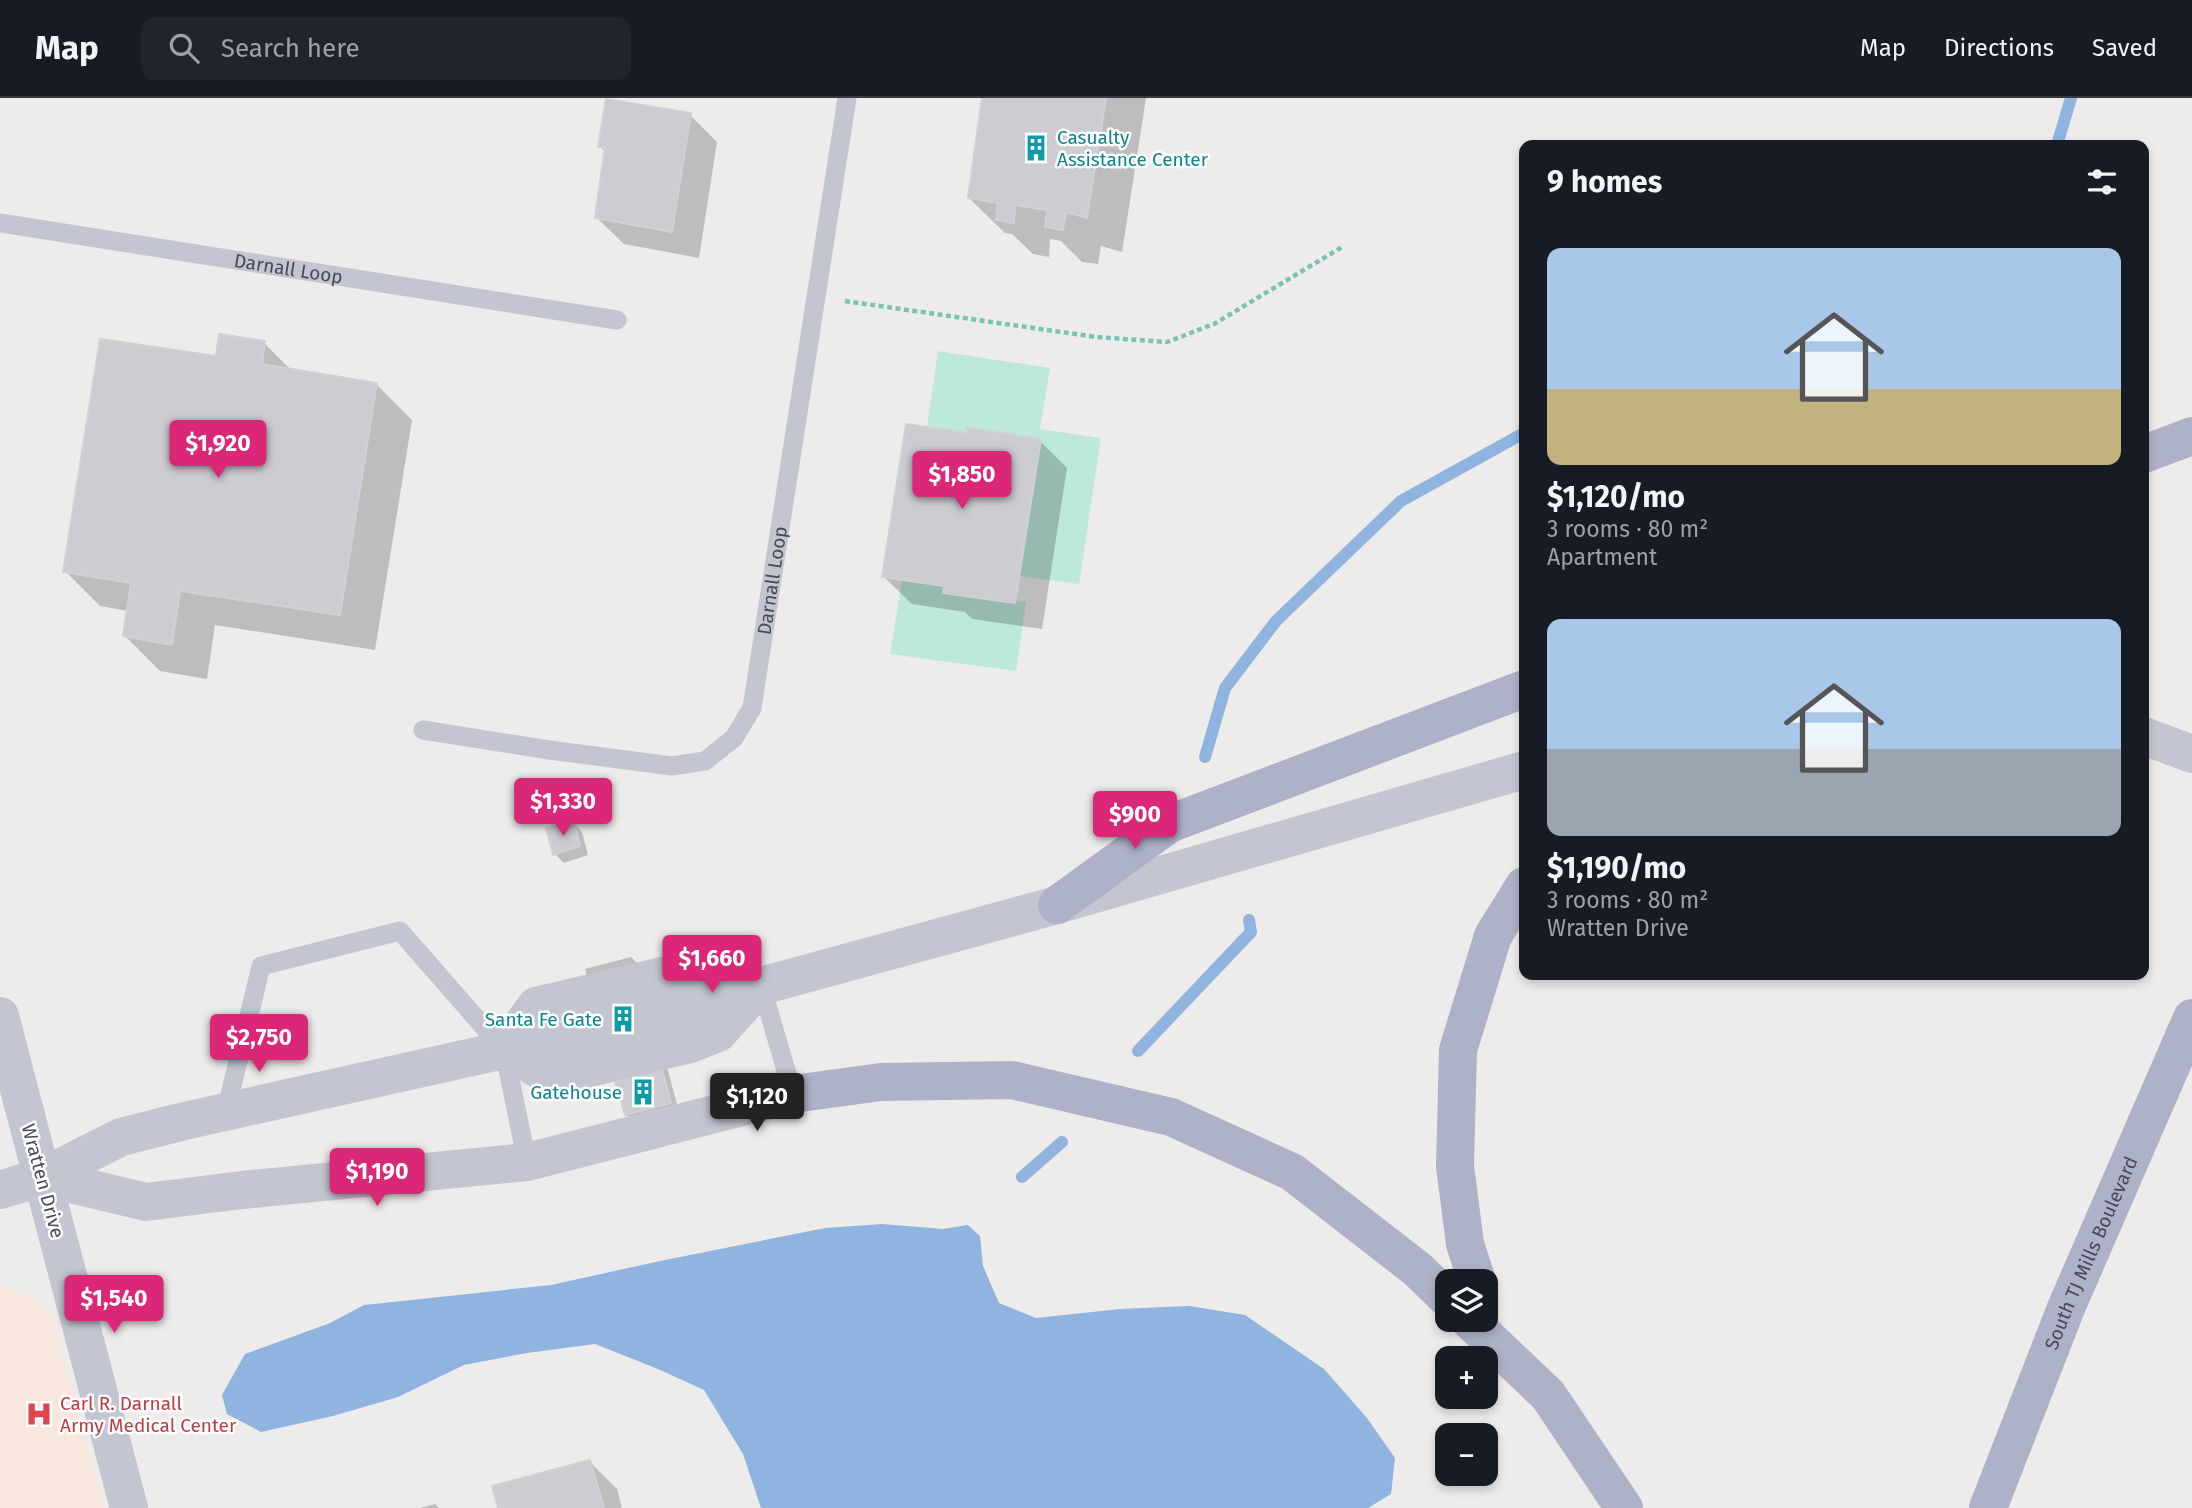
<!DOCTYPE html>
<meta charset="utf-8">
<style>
body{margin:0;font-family:"Fira Sans",sans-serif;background:#20242c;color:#f1f3f6;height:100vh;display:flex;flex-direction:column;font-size:26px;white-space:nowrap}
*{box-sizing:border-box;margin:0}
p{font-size:23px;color:#9ea1a6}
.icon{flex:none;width:38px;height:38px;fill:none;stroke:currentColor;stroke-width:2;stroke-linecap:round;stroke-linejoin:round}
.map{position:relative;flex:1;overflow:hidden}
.panel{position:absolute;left:1519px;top:42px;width:630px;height:840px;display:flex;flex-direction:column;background:#171b24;border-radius:14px;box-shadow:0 4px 10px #0003}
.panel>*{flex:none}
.buttons{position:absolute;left:1435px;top:1171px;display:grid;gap:14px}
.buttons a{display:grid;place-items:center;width:63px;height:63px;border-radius:14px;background:#171b24;box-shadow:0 4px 10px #0003;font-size:35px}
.price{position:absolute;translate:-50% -60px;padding:0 16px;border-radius:7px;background:#db2777;color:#fff;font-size:23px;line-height:46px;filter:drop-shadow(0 2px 4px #0008)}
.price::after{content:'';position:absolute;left:50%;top:42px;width:21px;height:16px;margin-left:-10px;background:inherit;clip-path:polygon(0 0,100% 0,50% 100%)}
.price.selected{background:#222;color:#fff}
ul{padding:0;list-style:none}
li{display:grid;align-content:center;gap:14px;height:371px;padding:0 28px}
li span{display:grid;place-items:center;height:217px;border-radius:14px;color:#555}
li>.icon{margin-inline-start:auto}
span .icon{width:126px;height:126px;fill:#fffc;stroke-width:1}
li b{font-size:30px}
h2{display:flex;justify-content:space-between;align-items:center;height:84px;padding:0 28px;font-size:30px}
header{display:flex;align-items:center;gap:42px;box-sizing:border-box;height:98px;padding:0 35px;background:#171b24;border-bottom:2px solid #363941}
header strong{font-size:33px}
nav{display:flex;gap:38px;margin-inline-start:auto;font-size:24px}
.search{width:490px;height:63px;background:#20242c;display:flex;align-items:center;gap:18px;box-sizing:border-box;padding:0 24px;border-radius:14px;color:#9ea1a6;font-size:26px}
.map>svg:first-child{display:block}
.medical{fill:#f7e7dc}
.green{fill:#bde8dc}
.water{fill:#8fb4e0}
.shadow{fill:#0003}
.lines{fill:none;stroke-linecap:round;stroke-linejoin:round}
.stream{stroke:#8fb4e0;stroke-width:12}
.building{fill:#ccccd2;stroke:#d0d0d6;stroke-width:2}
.path{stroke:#79c2b6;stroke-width:4.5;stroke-dasharray:5 3.5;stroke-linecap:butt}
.service{stroke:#c3c6d1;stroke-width:19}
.minor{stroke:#c3c6d1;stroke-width:38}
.tertiary{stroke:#c3c6d1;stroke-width:38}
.primary{stroke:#adb2c8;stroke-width:38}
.labels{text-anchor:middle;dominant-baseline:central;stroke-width:5;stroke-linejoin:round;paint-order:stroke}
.culture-label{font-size:19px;fill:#0d838f;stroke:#fff;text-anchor:end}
.street-label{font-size:19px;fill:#464956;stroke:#fff}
.health-label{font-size:19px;fill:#be3a42;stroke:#fff;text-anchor:start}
</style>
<header>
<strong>Map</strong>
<div class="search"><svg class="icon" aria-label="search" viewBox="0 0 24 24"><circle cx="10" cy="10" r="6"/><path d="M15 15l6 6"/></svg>Search here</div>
<nav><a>Map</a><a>Directions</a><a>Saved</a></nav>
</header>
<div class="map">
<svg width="2192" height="1410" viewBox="0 0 2192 1410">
<rect width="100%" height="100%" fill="#eeeceb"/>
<path class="medical" d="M0,1189L24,1197L38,1204L52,1221L104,1410H0Z"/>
<path class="green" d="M938,253L1050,270L1040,331L1101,340L1079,486L1019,478L1041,341L968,330L967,335L927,329Z
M902,482L944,488L943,494L1015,505L1016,503L1026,504L1016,573L890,556Z"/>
<path class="water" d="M882,1126L943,1131L968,1127L980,1138L983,1168L999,1205L1036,1220L1120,1211L1189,1208L1245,1217L1324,1271L1367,1320L1395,1360L1391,1396L1368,1410H761L743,1356L704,1292L658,1271L595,1246L527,1255L464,1267L398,1299L333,1318L261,1334L227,1316L222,1297L245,1256L330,1225L364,1207L551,1187L660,1163L825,1130Z"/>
<path class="shadow" d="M984,0H1146L1122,154L1101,148L1098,166L1082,164L1061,143L1050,141L1049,159L1033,156L1012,136L1005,135L969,100Z
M690,17L717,44L699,160L624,146L596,119L606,54L599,48Z
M264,245L292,273L377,287L412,322L375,552L215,527L207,581L160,573L125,538L128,513L100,508L65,473L217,260Z
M1040,343L1067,370L1042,531L972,521L965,514L912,506L884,479Z
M573,725L582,734L588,757L564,765L555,756Z
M631,859L640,868L679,1014L635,1025L626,1017L585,871Z
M590,1364L617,1391L622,1410H500Z
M435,1406L439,1410H420Z"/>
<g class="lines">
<path class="stream" d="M2057,47L2071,0
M1205,659L1225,590L1276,523L1401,403L1524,335
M1138,953L1251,834L1249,822
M1022,1079L1062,1044"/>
</g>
<path class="building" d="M982,0H1106L1087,120L1066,114L1063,132L1045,129L1047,112L1015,107L1014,125L996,122L998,105L968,100Z
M606,1L691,15L672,134L595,120L605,49H598Z
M219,236L265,243L262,266L377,285L340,517L180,493L172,547L123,538L131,485L63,474L100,241L216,258Z
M906,326L967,335V330L1041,341L1015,505L943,495L944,488L882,479Z
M574,723L580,748L553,757L546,730Z
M662,971L671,1005L625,1017L615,984Z
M590,1362L604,1410H498L492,1388Z"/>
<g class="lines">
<path class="path" d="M845,203L1096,239L1167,244L1214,226L1342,149"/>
<g class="service">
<path id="s1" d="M0,125L617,222"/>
<path id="s2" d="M423,632L549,652L672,668L705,663L734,640L752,610L847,0"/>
<path d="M761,887L793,996"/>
<path d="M226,1013L261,868L400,833L504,952L527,1064"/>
</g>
<path class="minor" d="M42,1079L129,1410"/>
<path class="tertiary" d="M2144,638L2192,656
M0,918L42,1079
M504,952L552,979L690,946L718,935L761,887
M504,952L536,908L700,869L761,887
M42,1079L146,1104L242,1092L527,1064L793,996
M0,1092L42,1079L121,1039L180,1024L504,952L681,910L1057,807L1524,672"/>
<g class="primary">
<path d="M2144,356L2192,338"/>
<path d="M1057,807L1169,726L1524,591"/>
<path d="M793,996L881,984L1012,982L1171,1019L1292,1074L1417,1171L1447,1200"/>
<path d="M1477,1183L1465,1146L1455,1068L1458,952L1493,838L1524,788"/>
<path d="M1469,1222L1548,1297L1624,1410"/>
<path id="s3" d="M1988,1410L2066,1210L2192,920"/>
</g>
</g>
<defs>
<g id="building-bare" transform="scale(2.1)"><path d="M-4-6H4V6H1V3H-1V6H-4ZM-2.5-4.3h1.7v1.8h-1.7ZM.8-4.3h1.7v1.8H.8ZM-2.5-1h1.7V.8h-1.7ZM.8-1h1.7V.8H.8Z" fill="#0f9aa8" stroke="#fff" stroke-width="2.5" paint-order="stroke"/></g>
<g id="hospital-bare" transform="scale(2.1)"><path d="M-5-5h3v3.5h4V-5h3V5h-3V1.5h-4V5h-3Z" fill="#e0444e" stroke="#fff" stroke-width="2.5" paint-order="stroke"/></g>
</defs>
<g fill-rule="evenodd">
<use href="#building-bare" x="1036" y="50"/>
<use href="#building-bare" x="623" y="921"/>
<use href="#building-bare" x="643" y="994"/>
<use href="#hospital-bare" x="39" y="1316"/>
</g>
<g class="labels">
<g class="culture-label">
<text x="1057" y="39" text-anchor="start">Casualty<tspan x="1057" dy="22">Assistance Center</tspan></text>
<text x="602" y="921">Santa Fe Gate</text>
<text x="622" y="994">Gatehouse</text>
</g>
<g class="street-label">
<text stroke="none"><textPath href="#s1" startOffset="292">Darnall Loop</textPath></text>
<text stroke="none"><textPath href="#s2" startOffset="486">Darnall Loop</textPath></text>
<text transform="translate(43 1083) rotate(75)">Wratten Drive</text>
<text stroke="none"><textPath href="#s3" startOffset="275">South TJ Mills Boulevard</textPath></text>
</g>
<g class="health-label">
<text x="60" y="1305">Carl R. Darnall<tspan x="60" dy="22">Army Medical Center</tspan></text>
</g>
</g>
</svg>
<div class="buttons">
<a><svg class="icon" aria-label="layers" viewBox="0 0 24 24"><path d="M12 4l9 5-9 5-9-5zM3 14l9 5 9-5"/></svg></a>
<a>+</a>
<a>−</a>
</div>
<b class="price" style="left:218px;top:382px">$1,920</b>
<b class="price" style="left:962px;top:413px">$1,850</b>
<b class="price" style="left:563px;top:740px">$1,330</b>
<b class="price" style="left:1135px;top:753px">$900</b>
<b class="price" style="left:712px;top:897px">$1,660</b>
<b class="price" style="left:259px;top:976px">$2,750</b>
<b class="price selected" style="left:757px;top:1035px">$1,120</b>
<b class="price" style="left:377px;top:1110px">$1,190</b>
<b class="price" style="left:114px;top:1237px">$1,540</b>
<section class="panel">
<h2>9 homes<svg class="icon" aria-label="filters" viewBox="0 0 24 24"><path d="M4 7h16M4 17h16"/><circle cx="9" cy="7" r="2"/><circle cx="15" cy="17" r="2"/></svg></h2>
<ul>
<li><span style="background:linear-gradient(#a9c7e8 65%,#c2b280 0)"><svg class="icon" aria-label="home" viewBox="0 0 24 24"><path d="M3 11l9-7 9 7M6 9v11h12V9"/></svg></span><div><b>$1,120/mo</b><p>3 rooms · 80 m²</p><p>Apartment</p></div></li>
<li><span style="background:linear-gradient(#a9c7e8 60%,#9aa5b1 0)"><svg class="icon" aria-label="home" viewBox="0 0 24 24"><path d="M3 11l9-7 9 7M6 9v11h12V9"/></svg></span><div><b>$1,190/mo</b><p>3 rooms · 80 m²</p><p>Wratten Drive</p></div></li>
</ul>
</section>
</div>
